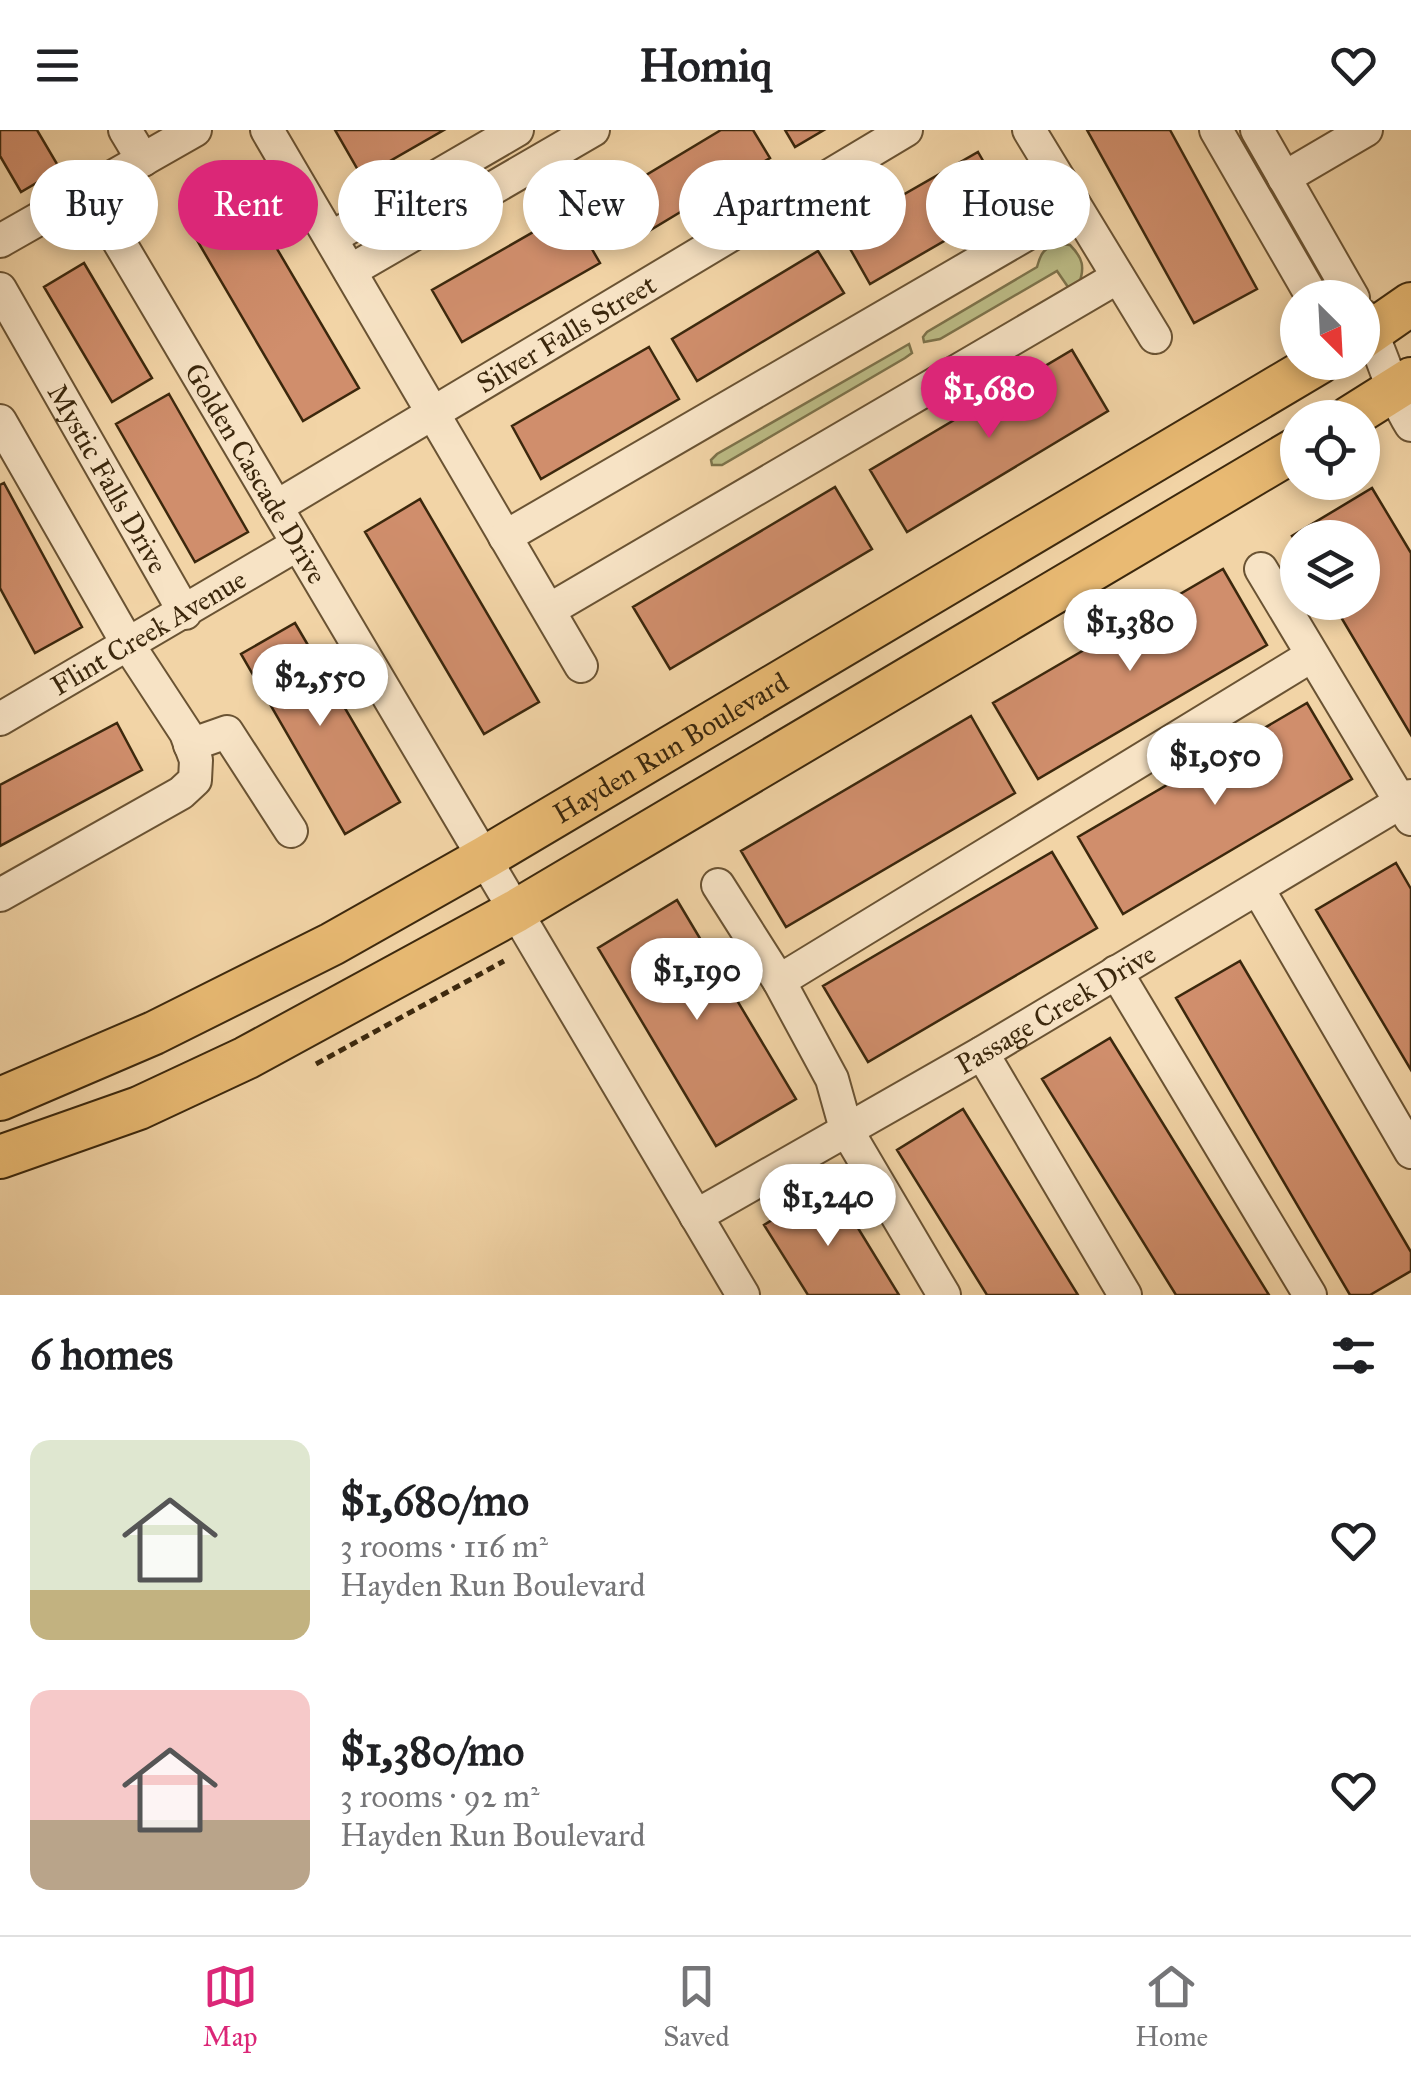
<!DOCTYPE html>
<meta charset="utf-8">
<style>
body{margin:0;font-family:"IM FELL Great Primer",serif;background:#f2f2f2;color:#202124;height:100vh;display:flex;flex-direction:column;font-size:38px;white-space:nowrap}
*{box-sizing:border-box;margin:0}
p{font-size:32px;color:#757577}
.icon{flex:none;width:55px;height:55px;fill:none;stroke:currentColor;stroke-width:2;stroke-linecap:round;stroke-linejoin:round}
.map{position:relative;height:1165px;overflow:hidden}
.sheet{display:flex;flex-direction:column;background:#fff;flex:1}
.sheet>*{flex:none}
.banner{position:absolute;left:30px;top:30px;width:1352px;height:90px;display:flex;gap:20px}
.needle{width:65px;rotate:156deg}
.buttons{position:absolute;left:1280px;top:150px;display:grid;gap:20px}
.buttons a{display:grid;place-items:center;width:100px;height:100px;border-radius:50%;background:#fff;box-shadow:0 5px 15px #0003;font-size:50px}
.price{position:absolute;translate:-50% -85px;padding:0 22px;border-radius:35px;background:#fff;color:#222;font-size:32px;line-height:65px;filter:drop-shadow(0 2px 5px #0008)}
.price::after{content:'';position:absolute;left:50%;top:60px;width:30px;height:22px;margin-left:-15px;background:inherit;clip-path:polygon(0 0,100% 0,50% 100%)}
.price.active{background:#db2777;color:#fff}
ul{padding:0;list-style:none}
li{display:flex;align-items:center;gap:30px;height:250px;padding:0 30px}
li span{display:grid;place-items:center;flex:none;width:280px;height:200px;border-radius:20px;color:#555}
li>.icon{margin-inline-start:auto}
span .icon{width:120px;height:120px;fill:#fffc;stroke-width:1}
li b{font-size:42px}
h2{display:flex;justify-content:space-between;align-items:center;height:120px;padding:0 30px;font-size:42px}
.pill{padding:0 35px;border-radius:45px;background:#fff;box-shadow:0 5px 15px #0003;font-size:35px;line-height:90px}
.pill.active{background:#db2777;color:#fff}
header{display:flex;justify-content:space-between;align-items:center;height:130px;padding:0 30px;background:#fff;font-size:45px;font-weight:700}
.tab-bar{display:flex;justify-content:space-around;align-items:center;height:140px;border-top:2px solid #e0e0e0;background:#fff;font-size:28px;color:#757577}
.tab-bar a{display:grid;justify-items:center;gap:5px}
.tab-bar .active{color:#db2777}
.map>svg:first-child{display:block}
.green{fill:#bcbc86;stroke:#7c724a;stroke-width:2.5}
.building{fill:#d08e6c;stroke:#3c280d;stroke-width:2.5}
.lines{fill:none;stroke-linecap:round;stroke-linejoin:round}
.minor-casing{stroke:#6a5333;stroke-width:36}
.major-casing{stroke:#3c280d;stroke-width:46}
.path{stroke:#3c280d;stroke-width:5;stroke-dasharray:8 5;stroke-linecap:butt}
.minor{stroke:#f7e3c5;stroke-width:32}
.major{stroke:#e9ba73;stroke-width:42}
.labels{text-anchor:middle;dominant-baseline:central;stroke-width:9;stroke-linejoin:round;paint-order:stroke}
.street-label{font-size:28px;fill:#3c280d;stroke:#f7e3c5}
</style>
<header><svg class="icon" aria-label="menu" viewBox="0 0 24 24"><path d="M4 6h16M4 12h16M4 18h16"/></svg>Homiq<svg class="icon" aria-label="heart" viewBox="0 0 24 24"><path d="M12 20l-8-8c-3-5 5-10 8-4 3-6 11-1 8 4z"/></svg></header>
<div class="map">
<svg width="1411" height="1165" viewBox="0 0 1411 1165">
<rect width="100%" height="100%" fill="#f2d4a6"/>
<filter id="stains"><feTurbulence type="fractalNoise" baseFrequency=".002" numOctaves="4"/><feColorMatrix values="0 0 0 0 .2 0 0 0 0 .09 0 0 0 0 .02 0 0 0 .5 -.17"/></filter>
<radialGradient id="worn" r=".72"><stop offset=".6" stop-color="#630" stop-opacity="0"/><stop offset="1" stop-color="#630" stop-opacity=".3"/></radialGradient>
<path class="green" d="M1059,114L1070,115C1083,128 1085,137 1079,154L1068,157L1057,141L940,209L924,212L923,207L927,202L1037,137C1041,122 1044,118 1059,114Z
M909,214L912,223L905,228L722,335H712L711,330L717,324Z"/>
<path class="building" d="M0,0H37L60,39L21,62L0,26Z
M335,0H444L362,47Z
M721,0H753L770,28L624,116L598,74Z
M785,0H824L795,17Z
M1087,0H1170L1257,159L1194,193Z
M978,22L1008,74L870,154L840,101Z
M240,56L359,258L303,291L184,88Z
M570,81L600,133L462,212L432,160Z
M818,121L844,163L697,251L672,209Z
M84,133L152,248L112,272L44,157Z
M649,217L679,269L541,349L512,296Z
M1072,220L1108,281L907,402L870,340Z
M169,264L248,402L195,432L116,294Z
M4,353L82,497L35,523L0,458V355Z
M835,357L872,419L670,539L633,477Z
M1372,358L1411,423V605L1332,472H1362V408H1298V415L1292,406Z
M420,369L539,572L484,604L365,402Z
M1223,439L1267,515L1038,649L993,573Z
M295,493L400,672L345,704L241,524Z
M1307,573L1352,649L1123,784L1078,707Z
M971,586L1015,663L786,797L741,721Z
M117,593L142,640L0,716V655Z
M1052,722L1097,798L868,932L823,856Z
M1396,733L1411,759V940L1316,780Z
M677,770L796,969L716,1016L598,818Z
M1240,831L1411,1122V1141L1370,1165H1350L1176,868Z
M1110,908L1269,1165H1176L1042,949Z
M963,979L1078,1165H987L897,1020Z
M831,1054L899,1165H808L764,1095Z"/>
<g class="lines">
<g class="minor-casing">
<g id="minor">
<path d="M125,0L143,30"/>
<path d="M267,0L581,536"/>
<path d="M1029,0L1155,207"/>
<path d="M1216,0L1313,168"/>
<path d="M1257,0L1353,168"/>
<path d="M1284,48L1366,0"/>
<path id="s1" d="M89,61L743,1165"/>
<path d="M331,108L517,0"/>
<path d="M0,111L195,0"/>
<path d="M350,141L593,0"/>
<path id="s2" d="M0,159L185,483"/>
<path d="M1362,185C1383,220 1389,260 1411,295"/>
<path d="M0,291L129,516L186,603L196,630L195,650L181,663L0,765"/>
<path id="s3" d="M276,377L906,0"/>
<path d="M505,407L1075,76"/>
<path d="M1261,439L1411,689"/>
<path d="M549,480L1118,147"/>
<path id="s4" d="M0,589L298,414"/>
<path d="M190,615L227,602L291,701"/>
<path d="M718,755L779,851L832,949L846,999L944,1165"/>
<path d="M1258,759L1411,1022"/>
<path d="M1116,842L1310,1165"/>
<path d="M779,851L1311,526"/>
<path d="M982,923L1125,1165"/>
<path id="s5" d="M696,1086L982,923L1411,666"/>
</g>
</g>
<g class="major-casing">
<g id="major">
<path d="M1362,208L1411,174"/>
<path d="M1349,288L1411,249"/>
<path id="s6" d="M0,969L154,903L332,814L486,727L1320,232"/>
<path d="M0,1027L139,978L246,928L516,781L1298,318"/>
</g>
</g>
<path class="path" d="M316,934L504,831"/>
<use href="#minor" class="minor"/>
<use href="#major" class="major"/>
</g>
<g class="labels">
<g class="street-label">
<text stroke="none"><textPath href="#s3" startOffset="338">Silver Falls Street</textPath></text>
<text stroke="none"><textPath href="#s1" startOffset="328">Golden Cascade Drive</textPath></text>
<text stroke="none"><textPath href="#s2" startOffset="218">Mystic Falls Drive</textPath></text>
<text stroke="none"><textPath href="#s4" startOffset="172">Flint Creek Avenue</textPath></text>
<text stroke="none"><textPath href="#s6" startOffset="758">Hayden Run Boulevard</textPath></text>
<text stroke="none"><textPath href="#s5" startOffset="415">Passage Creek Drive</textPath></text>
</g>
</g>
<rect width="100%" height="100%" filter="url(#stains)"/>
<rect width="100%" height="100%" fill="url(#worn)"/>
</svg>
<div class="buttons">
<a><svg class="needle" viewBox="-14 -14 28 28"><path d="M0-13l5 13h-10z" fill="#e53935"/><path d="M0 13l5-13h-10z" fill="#757577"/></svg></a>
<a><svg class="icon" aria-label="locate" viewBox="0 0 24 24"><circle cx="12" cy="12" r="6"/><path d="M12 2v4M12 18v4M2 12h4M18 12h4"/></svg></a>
<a><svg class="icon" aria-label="layers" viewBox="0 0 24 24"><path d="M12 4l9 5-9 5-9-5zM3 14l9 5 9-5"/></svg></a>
</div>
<b class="price active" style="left:989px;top:311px">$1,680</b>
<b class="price" style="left:1130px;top:544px">$1,380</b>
<b class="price" style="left:320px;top:599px">$2,550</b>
<b class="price" style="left:1215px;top:678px">$1,050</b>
<b class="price" style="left:697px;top:893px">$1,190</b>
<b class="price" style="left:828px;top:1119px">$1,240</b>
<div class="banner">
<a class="pill">Buy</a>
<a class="pill active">Rent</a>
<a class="pill">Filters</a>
<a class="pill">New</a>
<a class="pill">Apartment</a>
<a class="pill">House</a>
</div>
</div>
<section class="sheet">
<h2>6 homes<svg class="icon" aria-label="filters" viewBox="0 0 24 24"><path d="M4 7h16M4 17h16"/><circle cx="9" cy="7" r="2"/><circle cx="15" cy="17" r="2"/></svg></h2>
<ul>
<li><span style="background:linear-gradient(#dfe7d0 75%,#c2b280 0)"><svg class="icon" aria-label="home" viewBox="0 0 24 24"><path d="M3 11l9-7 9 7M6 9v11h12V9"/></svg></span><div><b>$1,680/mo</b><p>3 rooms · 116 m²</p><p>Hayden Run Boulevard</p></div><svg class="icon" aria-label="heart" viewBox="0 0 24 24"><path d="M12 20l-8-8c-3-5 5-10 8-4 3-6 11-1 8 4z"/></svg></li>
<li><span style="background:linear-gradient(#f6c9c9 65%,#b9a48a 0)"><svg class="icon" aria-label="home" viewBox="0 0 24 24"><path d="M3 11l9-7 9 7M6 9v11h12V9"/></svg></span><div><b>$1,380/mo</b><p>3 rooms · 92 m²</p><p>Hayden Run Boulevard</p></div><svg class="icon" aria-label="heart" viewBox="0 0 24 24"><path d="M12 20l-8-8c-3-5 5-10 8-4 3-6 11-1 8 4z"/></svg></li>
</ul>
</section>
<nav class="tab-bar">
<a class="active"><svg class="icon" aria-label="map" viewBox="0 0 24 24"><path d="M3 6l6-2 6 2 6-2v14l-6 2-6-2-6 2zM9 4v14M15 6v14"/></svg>Map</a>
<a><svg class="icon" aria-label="saved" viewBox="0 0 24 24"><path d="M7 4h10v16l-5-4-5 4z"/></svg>Saved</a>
<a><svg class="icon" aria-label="home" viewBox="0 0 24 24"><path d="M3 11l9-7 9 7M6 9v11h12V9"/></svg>Home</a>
</nav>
